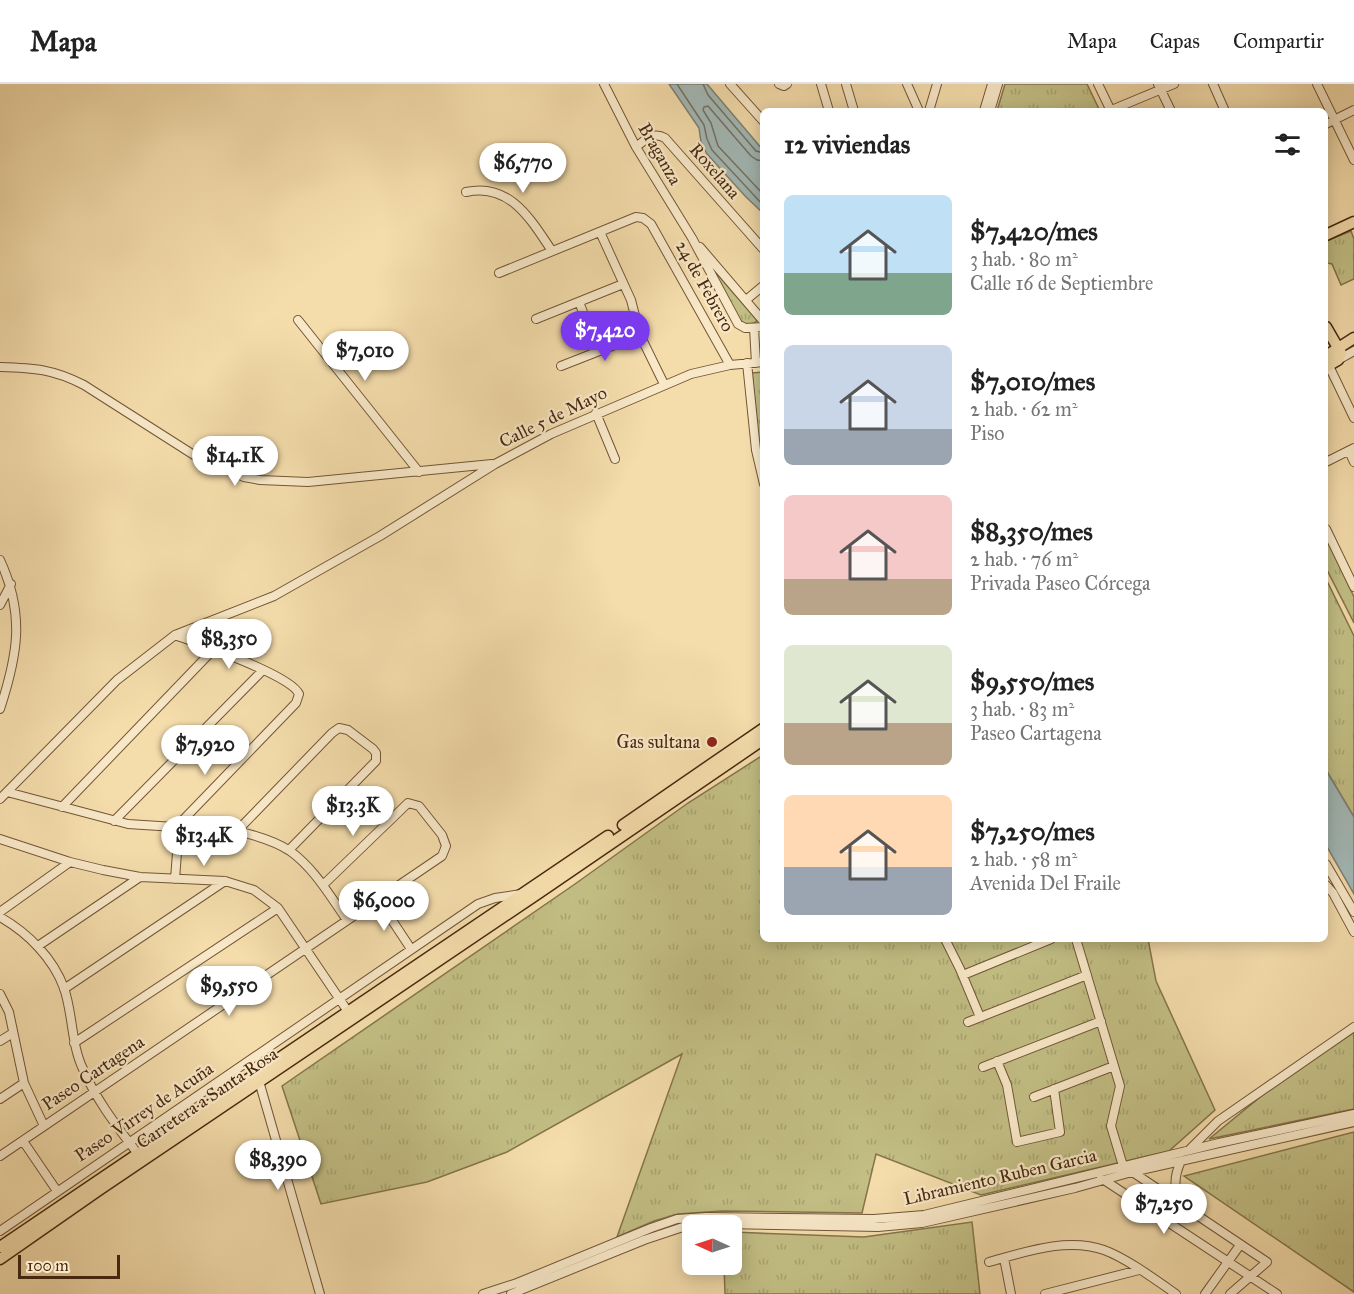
<!DOCTYPE html>
<html lang="es">
<meta charset="utf-8">
<style>
body{margin:0;font-family:"IM FELL Great Primer",serif;background:#f6f6f6;color:#222;height:100vh;display:flex;flex-direction:column;font-size:22px;white-space:nowrap}
*{box-sizing:border-box;margin:0}
p{font-size:20px;color:#767676}
.icon{flex:none;width:33px;height:33px;fill:none;stroke:currentColor;stroke-width:2;stroke-linecap:round;stroke-linejoin:round}
.map{position:relative;flex:1;overflow:hidden}
.details{position:absolute;left:760px;top:24px;width:568px;height:834px;display:flex;flex-direction:column;background:#fff;border-radius:9px;box-shadow:0 3px 15px #0003}
.details>*{flex:none}
.needle{width:39px;rotate:273deg}
.buttons{position:absolute;left:682px;top:1131px;display:grid;gap:12px}
.buttons a{display:grid;place-items:center;width:60px;height:60px;border-radius:9px;background:#fff;box-shadow:0 3px 15px #0003;font-size:30px}
.scale{position:absolute;left:18px;bottom:15px;width:102px;box-sizing:border-box;padding-left:6px;border:3px solid #48290f;border-top:0;font-size:16px;line-height:21px;white-space:nowrap;color:#48290f;-webkit-text-stroke:4px #f8e8c8;paint-order:stroke}
.price{position:absolute;translate:-50% -51px;padding:0 14px;border-radius:21px;background:#fff;color:#222;font-size:20px;line-height:39px;filter:drop-shadow(0 2px 3px #0008)}
.price::after{content:'';position:absolute;left:50%;top:36px;width:18px;height:14px;margin-left:-9px;background:inherit;clip-path:polygon(0 0,100% 0,50% 100%)}
.price.selected{background:#7c3aed;color:#fff}
ul{padding:0;list-style:none}
li{display:flex;align-items:center;gap:18px;height:150px;padding:0 24px}
li span{display:grid;place-items:center;flex:none;width:168px;height:120px;border-radius:9px;color:#555}
li>.icon{margin-inline-start:auto}
span .icon{width:72px;height:72px;fill:#fffc;stroke-width:1}
li b{font-size:26px}
h2{display:flex;justify-content:space-between;align-items:center;height:72px;padding:0 24px;font-size:26px}
header{display:flex;align-items:center;gap:36px;box-sizing:border-box;height:84px;padding:0 30px;background:#fff;border-bottom:2px solid #e0e0e0}
header strong{font-size:28px}
nav{display:flex;gap:33px;margin-inline-start:auto;font-size:21px}
.map>svg:first-child{display:block}
.grass{fill:url(#grass-tufts);stroke:#85744a;stroke-width:1.5}
.water{fill:#a2b8b6;stroke:#7e7f73;stroke-width:1.5}
.lines{fill:none;stroke-linecap:round;stroke-linejoin:round}
.shore{stroke:#757062;stroke-width:1.5}
.minor-casing{stroke:#735636;stroke-width:10}
.major-casing{stroke:#48290f;stroke-width:13}
.minor{stroke:#f8e8c8;stroke-width:8}
.major{stroke:#f4dcab;stroke-width:10}
.poi-dot{fill:#8f2418;stroke:#f8e8c8;stroke-width:2}
.labels{text-anchor:middle;dominant-baseline:central;stroke-width:4.5;stroke-linejoin:round;paint-order:stroke}
.street-label{font-size:18px;fill:#48290f;stroke:#f8e8c8}
.poi-label{font-size:18px;fill:#48290f;stroke:#f8e8c8;text-anchor:end}
</style>
<header>
<strong>Mapa</strong>
<nav><a>Mapa</a><a>Capas</a><a>Compartir</a></nav>
</header>
<div class="map">
<svg width="1354" height="1210" viewBox="0 0 1354 1210">
<defs>
<pattern id="grass-tufts" width="24" height="20" patternUnits="userSpaceOnUse" patternTransform="scale(1.5)"><rect width="24" height="20" fill="#c2be84"/><path d="M3 7l-1-3M5 7V3M7 7l1-3M15 17l-1-3M17 17v-4M19 17l1-3" fill="none" stroke="#a8a371"/></pattern>
</defs>
<rect width="100%" height="100%" fill="#f4dcab"/>
<filter id="stains"><feTurbulence type="fractalNoise" baseFrequency=".00333" numOctaves="4"/><feColorMatrix values="0 0 0 0 .2 0 0 0 0 .09 0 0 0 0 .02 0 0 0 .5 -.17"/></filter>
<radialGradient id="worn" r=".72"><stop offset=".6" stop-color="#630" stop-opacity="0"/><stop offset="1" stop-color="#630" stop-opacity=".3"/></radialGradient>
<path class="grass" d="M1005,0H1087L1099,25L1093,27H997Z
M1351,147L1354,155V195L1341,201L1332,180L1327,179L1326,157Z
M713,185L757,236L755,239L744,241L739,235Z
M763,288V389L761,382L752,289Z
M1326,452L1354,513V539L1326,484Z
M1326,495L1354,552V733L1326,686Z
M763,671L764,855H1148L1156,897L1215,1026L1169,1067L981,1111L876,1070L862,1129L722,1127L678,1130L654,1137L617,1153L682,970L507,1068L427,1098L321,1120L282,1002L575,800L688,719Z
M1354,948V1025L1209,1055L1276,1000Z
M1354,1048V1208L1184,1092Z
M972,1138L980,1210H725L724,1181L732,1180V1148L864,1153Z"/>
<path class="water" d="M669,0H707L763,66V129L746,113L707,70L701,58L699,44Z
M1326,686L1354,733V810L1326,761Z"/>
<g class="lines">
<path class="shore" d="M677,0L704,41L707,55L712,66L764,122
M703,0L708,11L756,67L764,69
M764,77L757,76L751,72L708,22L704,23L703,26L711,39L718,62L764,111"/>
<g class="minor-casing">
<path id="minor" d="M604,0L636,63L692,154L738,240L745,244L764,243
M730,0L764,38
M779,0L784,2L787,0
M821,0L829,27
M846,0L854,27
M907,0L919,27
M1098,0L1111,27
M1158,0L1171,27
M1213,0L1225,27
M1317,0L1354,76
M929,27L937,0
M984,27L992,0
M990,27L998,0
M1109,27L1174,0
M1326,40L1354,26
M636,63C645,56 653,47 665,54L764,166
M466,108C510,98 531,136 552,167
M600,148L631,216L640,251L664,300
M700,163L764,238
M499,189L636,133L643,134L651,140L730,281
M746,216L764,201
M579,218L598,266
M536,235L623,200
M298,236L419,388
M754,244L756,279
M1338,276L1354,267
M747,279L756,366L764,400
M561,282L640,251
M1329,282L1354,334
M0,283C34,284 53,285 84,301L197,373L244,393L260,396L308,398L492,380
M596,329L615,375
M1349,367L1354,378
M1326,378L1354,364
M1326,445L1354,503
M0,476C25,530 18,570 0,625
M0,521L11,500
M7,708L128,740L237,747C254,751 275,757 290,767C314,784 330,812 347,836
M0,715L117,596L175,551L274,512L380,452L495,380L551,350L691,290L730,281L764,278
M62,723L213,566
M114,737L263,586
M237,747L332,649L339,644L348,646L373,665L376,669V677L289,766
M0,755L70,778L103,786L140,793L225,797L254,806L278,824L351,932
M1326,780L1354,828
M175,795L179,743L183,736L296,619L299,610C291,591 199,560 175,551
M1326,801L1333,809L1354,848
M378,815L411,865
M0,828L70,778
M0,833C28,849 53,874 64,904C73,930 71,960 83,985C97,1018 120,1046 141,1074
M945,855L960,885L980,933
M1076,855L1120,1002L1111,1042L1123,1082
M38,862L140,793
M963,891L1051,855
M64,905L225,797
M0,910L9,928L24,999L44,1042
M968,938L1087,891
M0,957L13,949
M74,959L278,824
M997,977L1007,1001L1017,1058L1060,1048L1054,1005
M983,983L1101,937
M259,997L320,1210
M1034,1013L1114,982
M0,1015L24,999
M23,1057L57,1107
M1189,1066L1218,1037L1354,943
M0,1072L442,772L446,762L442,751L419,722L408,719L323,801
M1181,1077C1173,1094 1174,1106 1182,1123
M1131,1087L1267,1178L1230,1210
M1101,1094L1277,1210
M1150,1126L1161,1109
M0,1147L478,820L495,814L521,810
M1004,1174L1011,1210
M989,1178C1025,1168 1067,1153 1104,1166C1126,1174 1156,1196 1176,1210
M483,1210L517,1199L651,1144L677,1135L706,1133L874,1135L924,1131L1219,1059L1354,1030
M511,1210L644,1156L686,1142L724,1140L878,1143L922,1139L1075,1104L1132,1088L1354,1038
M1045,1210L1139,1186
M1205,1210L1240,1161"/>
</g>
<g class="major-casing">
<path id="major" d="M1326,151L1354,138
M1326,243L1341,269L1338,276L1326,283
M1326,272L1354,254
M623,741L764,644
M0,1163L608,752
M0,1175L99,1106L540,808L764,655"/>
</g>
<use href="#minor" class="minor"/>
<use href="#major" class="major"/>
</g>
<circle class="poi-dot" cx="712" cy="658" r="6"/>
<g class="labels">
<g class="street-label">
<text transform="translate(660 70) rotate(60)">Braganza</text>
<text transform="translate(715 87) rotate(49)">Roxelana</text>
<text transform="translate(705 202) rotate(61)">24 de Febrero</text>
<text transform="translate(553 333) rotate(-26)">Calle 5 de Mayo</text>
<text transform="translate(93 989) rotate(-34)">Paseo Cartagena</text>
<text transform="translate(207 1014) rotate(-34)">Carretera a Santa Rosa</text>
<text transform="translate(144 1028) rotate(-34)">Paseo Virrey de Acuña</text>
<text transform="translate(1000 1093) rotate(-13)">Libramiento Ruben Garcia</text>
</g>
<g class="poi-label">
<text x="700" y="658">Gas sultana</text>
</g>
</g>
<rect width="100%" height="100%" filter="url(#stains)"/>
<rect width="100%" height="100%" fill="url(#worn)"/>
</svg>
<div class="buttons">
<a><svg class="needle" viewBox="-14 -14 28 28"><path d="M0-13l5 13h-10z" fill="#e53935"/><path d="M0 13l5-13h-10z" fill="#767676"/></svg></a>
</div>
<div class="scale">100 m</div>
<b class="price" style="left:523px;top:110px">$6,770</b>
<b class="price selected" style="left:605px;top:278px">$7,420</b>
<b class="price" style="left:365px;top:298px">$7,010</b>
<b class="price" style="left:235px;top:403px">$14.1K</b>
<b class="price" style="left:229px;top:586px">$8,350</b>
<b class="price" style="left:205px;top:692px">$7,920</b>
<b class="price" style="left:353px;top:753px">$13.3K</b>
<b class="price" style="left:204px;top:783px">$13.4K</b>
<b class="price" style="left:384px;top:848px">$6,000</b>
<b class="price" style="left:229px;top:933px">$9,550</b>
<b class="price" style="left:278px;top:1107px">$8,390</b>
<b class="price" style="left:1164px;top:1151px">$7,250</b>
<section class="details">
<h2>12 viviendas<svg class="icon" aria-label="filters" viewBox="0 0 24 24"><path d="M4 7h16M4 17h16"/><circle cx="9" cy="7" r="2"/><circle cx="15" cy="17" r="2"/></svg></h2>
<ul>
<li><span style="background:linear-gradient(#bfe0f5 65%,#7fa58c 0)"><svg class="icon" aria-label="home" viewBox="0 0 24 24"><path d="M3 11l9-7 9 7M6 9v11h12V9"/></svg></span><div><b>$7,420/mes</b><p>3 hab. · 80 m²</p><p>Calle 16 de Septiembre</p></div></li>
<li><span style="background:linear-gradient(#c9d6e8 70%,#9aa5b1 0)"><svg class="icon" aria-label="home" viewBox="0 0 24 24"><path d="M3 11l9-7 9 7M6 9v11h12V9"/></svg></span><div><b>$7,010/mes</b><p>2 hab. · 62 m²</p><p>Piso</p></div></li>
<li><span style="background:linear-gradient(#f6c9c9 70%,#b9a48a 0)"><svg class="icon" aria-label="home" viewBox="0 0 24 24"><path d="M3 11l9-7 9 7M6 9v11h12V9"/></svg></span><div><b>$8,350/mes</b><p>2 hab. · 76 m²</p><p>Privada Paseo Córcega</p></div></li>
<li><span style="background:linear-gradient(#dfe7d0 65%,#b9a48a 0)"><svg class="icon" aria-label="home" viewBox="0 0 24 24"><path d="M3 11l9-7 9 7M6 9v11h12V9"/></svg></span><div><b>$9,550/mes</b><p>3 hab. · 83 m²</p><p>Paseo Cartagena</p></div></li>
<li><span style="background:linear-gradient(#ffd9b3 60%,#9aa5b1 0)"><svg class="icon" aria-label="home" viewBox="0 0 24 24"><path d="M3 11l9-7 9 7M6 9v11h12V9"/></svg></span><div><b>$7,250/mes</b><p>2 hab. · 58 m²</p><p>Avenida Del Fraile</p></div></li>
</ul>
</section>
</div>
